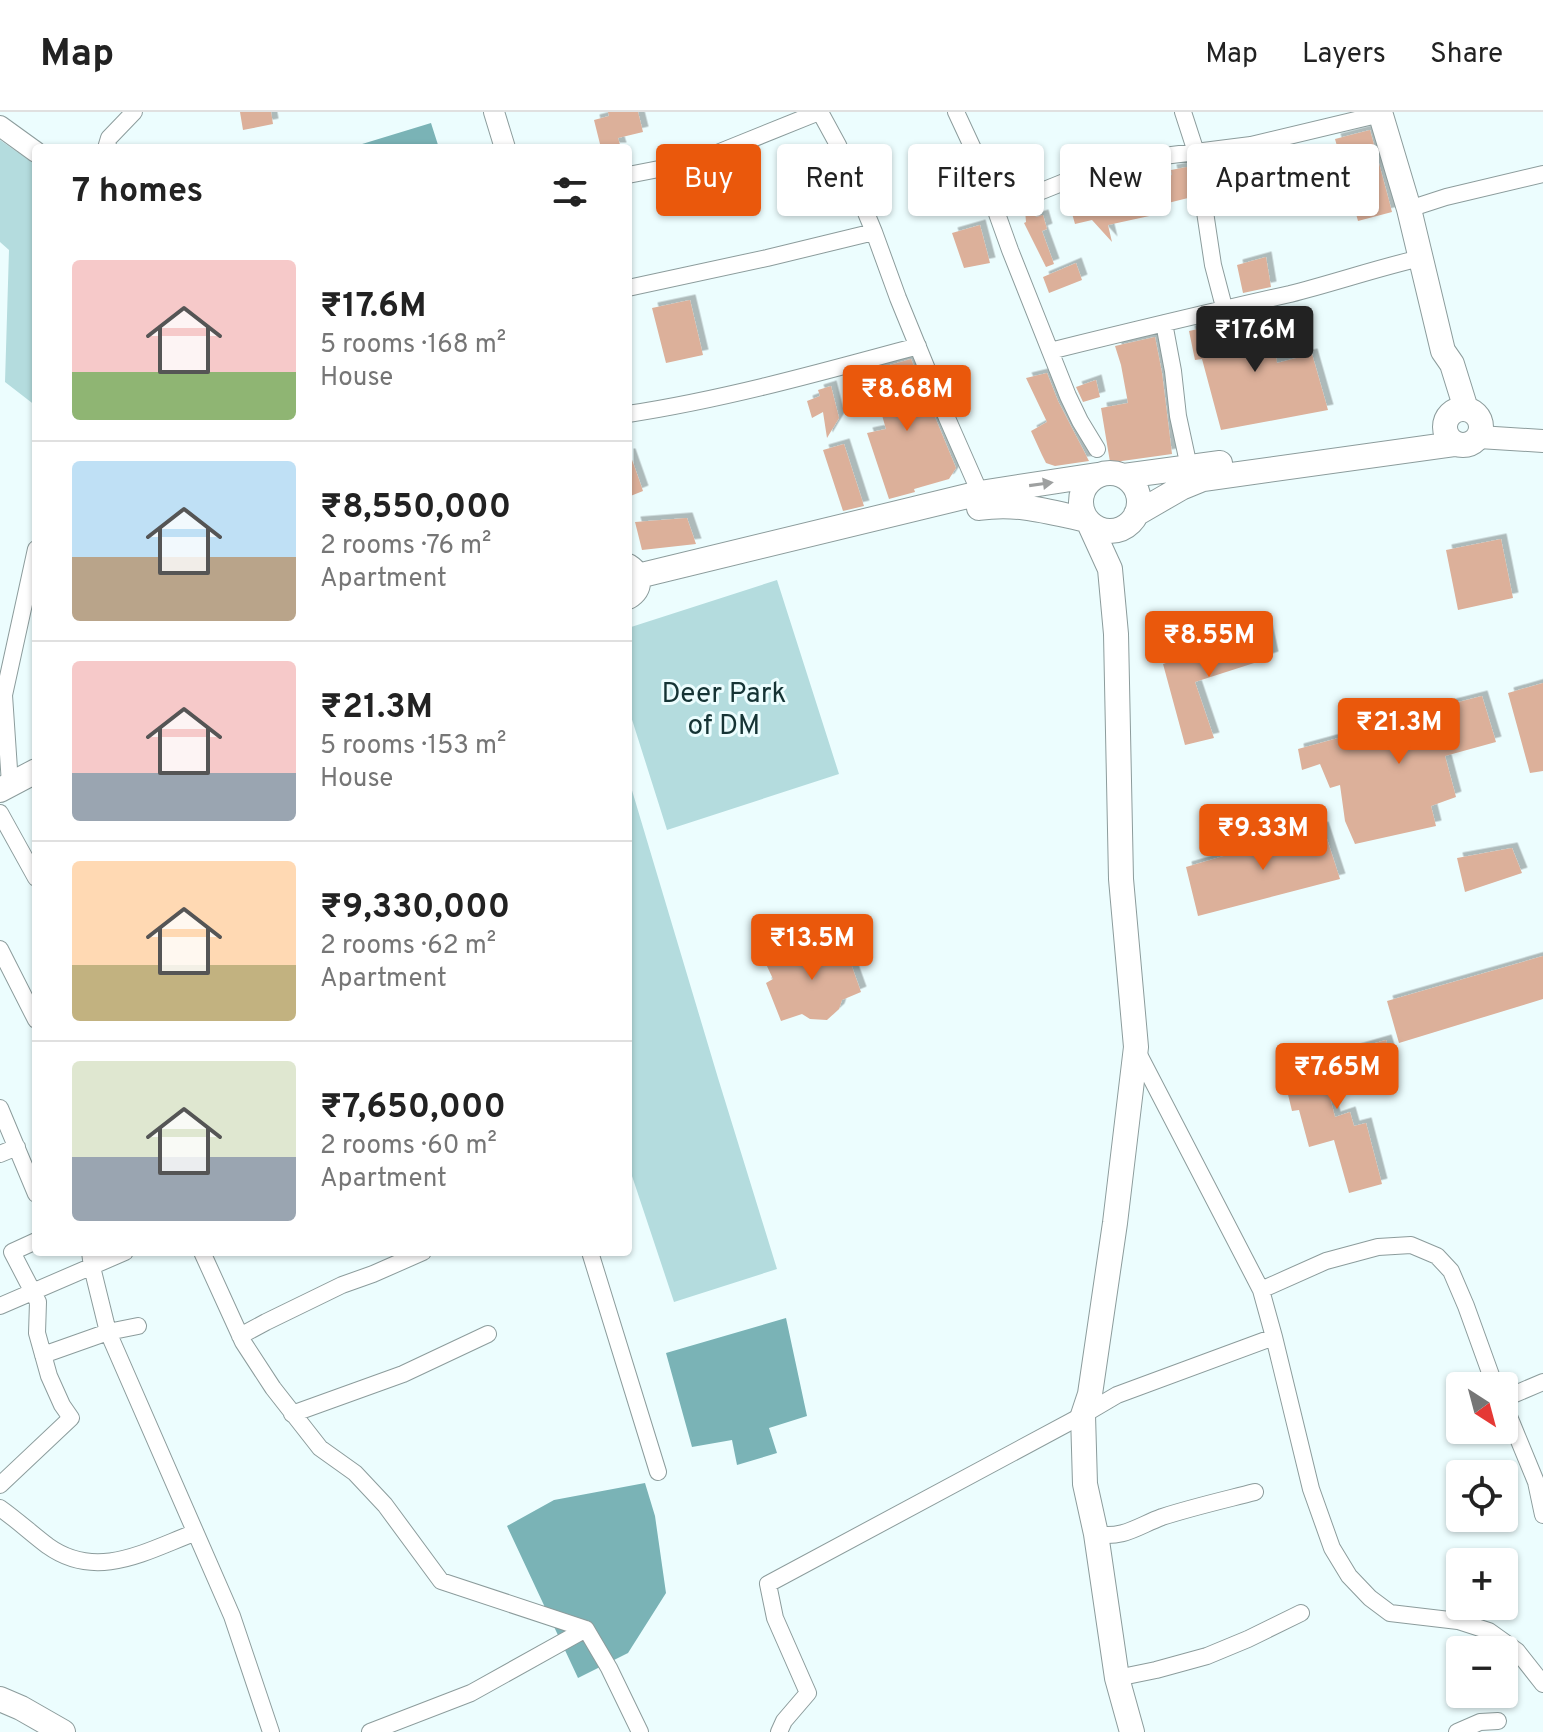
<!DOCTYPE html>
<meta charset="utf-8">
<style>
body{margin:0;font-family:Overpass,sans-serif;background:#f2f2f2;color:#222;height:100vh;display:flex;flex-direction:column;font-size:30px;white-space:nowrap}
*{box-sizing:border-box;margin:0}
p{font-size:26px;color:#767676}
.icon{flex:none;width:44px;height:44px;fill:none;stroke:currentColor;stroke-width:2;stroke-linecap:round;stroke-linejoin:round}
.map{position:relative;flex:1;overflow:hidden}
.details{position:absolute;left:32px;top:32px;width:600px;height:1112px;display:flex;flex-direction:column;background:#fff;border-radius:8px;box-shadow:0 2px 6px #0004}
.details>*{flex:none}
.top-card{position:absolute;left:656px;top:32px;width:760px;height:72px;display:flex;gap:16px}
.needle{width:52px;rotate:144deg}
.controls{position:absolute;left:1446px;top:1260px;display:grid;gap:16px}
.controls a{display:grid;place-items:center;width:72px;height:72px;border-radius:8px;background:#fff;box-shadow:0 2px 6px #0004;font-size:40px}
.price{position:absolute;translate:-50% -68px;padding:0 18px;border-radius:8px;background:#ea580c;color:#fff;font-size:26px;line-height:52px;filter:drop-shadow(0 2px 4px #0008)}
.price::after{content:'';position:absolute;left:50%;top:48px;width:24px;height:18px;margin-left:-12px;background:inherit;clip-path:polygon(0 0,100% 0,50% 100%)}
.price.active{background:#222;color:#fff}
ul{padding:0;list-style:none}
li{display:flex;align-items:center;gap:24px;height:200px;padding:0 40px}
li+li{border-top:2px solid #e0e0e0}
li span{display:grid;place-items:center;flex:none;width:224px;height:160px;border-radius:8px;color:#555}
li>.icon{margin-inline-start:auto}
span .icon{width:96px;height:96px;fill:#fffc;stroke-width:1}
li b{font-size:34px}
h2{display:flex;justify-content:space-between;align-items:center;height:96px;padding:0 40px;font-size:34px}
.pill{padding:0 28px;border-radius:8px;background:#fff;box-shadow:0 2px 6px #0004;font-size:28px;line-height:72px}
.pill.active{background:#ea580c;color:#fff}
header{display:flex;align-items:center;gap:48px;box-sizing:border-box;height:112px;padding:0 40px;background:#fff;border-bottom:2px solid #e0e0e0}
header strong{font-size:38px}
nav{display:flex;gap:44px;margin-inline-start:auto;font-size:28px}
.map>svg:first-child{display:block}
.green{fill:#b4dcde}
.water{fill:#7ab3b6}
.building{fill:#dcb09a;filter:url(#shadow)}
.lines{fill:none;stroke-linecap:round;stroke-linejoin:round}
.minor-casing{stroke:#8c9c9c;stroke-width:18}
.tertiary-casing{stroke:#8c9c9c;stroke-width:22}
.secondary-casing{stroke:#8c9c9c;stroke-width:24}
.primary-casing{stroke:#8c9c9c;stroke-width:26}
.minor{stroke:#fff;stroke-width:16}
.tertiary{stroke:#fff;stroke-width:20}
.secondary{stroke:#fff;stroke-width:22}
.primary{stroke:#fff;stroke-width:24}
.oneway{fill:#9ea0a0}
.labels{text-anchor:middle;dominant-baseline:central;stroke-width:6;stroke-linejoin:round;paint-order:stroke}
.park-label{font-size:28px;fill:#153334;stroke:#ecfdfe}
</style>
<header>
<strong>Map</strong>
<nav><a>Map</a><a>Layers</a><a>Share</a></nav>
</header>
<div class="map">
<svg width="1543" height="1620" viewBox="0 0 1543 1620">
<defs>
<filter id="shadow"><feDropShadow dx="5.5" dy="-5.5" stdDeviation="0" flood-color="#0004"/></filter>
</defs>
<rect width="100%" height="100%" fill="#ecfdfe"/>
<path class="green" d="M0,28L36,53V294L5,270L9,138L0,130Z
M777,468L839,662L667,718L628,595V516Z
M628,665L718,966L777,1157L674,1190L628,1052Z"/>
<path class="water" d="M431,11L439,36H349Z
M786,1206L807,1304L769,1316L777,1341L737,1353L732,1328L692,1335L666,1241Z
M645,1371L655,1404L666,1481L628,1541L578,1566L507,1414L554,1388Z"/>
<path class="building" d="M240,0H271L273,12L243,18Z
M608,0H638L643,20L618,26L621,36H601L594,8L609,4Z
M1370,18L1392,100L1358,109L1335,27Z
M1313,43L1321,92L1287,98L1277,51Z
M1187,55L1192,85L1152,95L1154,103L1108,113L1112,130L1092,108L1075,112L1069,91L1081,88V82L1100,80L1101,82L1150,71L1149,69L1172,63L1171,58Z
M1032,95L1036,105L1043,103L1047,117L1042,119L1054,152L1046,155L1024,111L1026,110L1025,98Z
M980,113L990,151L964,156L952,121Z
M1266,145L1271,175L1243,181L1237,153Z
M1076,151L1082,168L1049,181L1043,165Z
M690,188L703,243L666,251L652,196Z
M1269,198L1277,251L1312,242L1328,298L1221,318L1202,247L1195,248L1189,219L1238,208L1249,205L1248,203Z
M1155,225L1162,261L1172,342L1122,349L1111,356L1101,296L1128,291L1121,253L1115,234Z
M911,247L956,356L949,367L914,377L915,380L889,387L867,321L886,317L869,259Z
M1047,261L1058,289L1089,349L1055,354L1046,351L1042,343L1031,319L1047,310L1026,266Z
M1096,268L1100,285L1083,290L1076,275Z
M831,274L839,306L827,326L823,300L812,306L807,289L820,284L818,278Z
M844,332L864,394L843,399L823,338Z
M628,342H630L643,379L628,385Z
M687,406L696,432L642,438L635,410Z
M1501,427L1513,486L1458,498L1446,438Z
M1267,517L1273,545L1195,570L1214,626L1185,633L1163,552Z
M1543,571V659L1530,661L1508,581Z
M1482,584L1496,630L1445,644L1456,685L1431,694L1436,714L1355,732L1345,709L1340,673L1330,676L1320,652L1302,658L1298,637L1379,615L1377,593L1397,592L1400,605Z
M1323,715L1340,767L1198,804L1186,755Z
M1512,736L1522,761L1465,780L1457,746Z
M833,826L840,839L846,838L861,880L842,888L839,897L827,908L810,907L802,902L781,909L766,871L773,867L766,852Z
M1543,844V887L1399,931L1387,889Z
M1386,928L1392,948L1326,970L1335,1005L1350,1000L1354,1014L1366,1011L1382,1072L1349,1081L1334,1028L1309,1035L1299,998L1292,999L1282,958Z"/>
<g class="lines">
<g class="minor-casing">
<path id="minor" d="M820,0L838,33L874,120L898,186L947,306L980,381
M956,0L976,43L1010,138L1068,284L1080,309L1097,337
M1183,0L1196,40L1213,153L1224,195
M106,36L109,26L134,0
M628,63L695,50L819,0
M997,97L1079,64L1140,47L1251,33L1381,2
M1409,97L1446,85L1543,62
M628,176L767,146L874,120
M1164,211L1173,259L1178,304L1189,355
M1050,239C1131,219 1210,200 1290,182C1334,171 1377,156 1421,146
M628,302C726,287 822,260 918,234
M10,672L4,583L36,437
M0,701L36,766
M0,837L36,908
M1136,937L1261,1178L1326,1149L1378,1135L1411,1133L1437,1144L1451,1159L1466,1194L1492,1266L1499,1274
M0,996L36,1082
M0,1042L17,1035
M90,1140L92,1155L108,1220L232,1504L271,1620
M202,1140L243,1230L273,1276L320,1336L355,1361L385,1393L441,1469L586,1517L609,1556L640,1620
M590,1140L658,1360
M1261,1178L1274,1225L1311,1377L1332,1436L1349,1464L1370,1486L1390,1501L1458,1509L1489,1519L1517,1539L1543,1572
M0,1194L125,1140
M240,1224L266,1210L342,1173L373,1162L423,1140
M43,1243L108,1220L138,1214
M1543,1270L1508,1285V1302L1536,1370L1543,1403
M292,1302L403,1262L488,1222
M0,1373L71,1306L62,1293L49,1264L37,1221L38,1190L12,1140L36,1129
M0,1396C17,1408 32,1422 48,1434C97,1469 146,1439 194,1421
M1096,1422C1123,1427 1138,1414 1162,1405C1193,1395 1224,1388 1255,1380
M1117,1566L1156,1558L1207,1544L1248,1527L1301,1501
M370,1620L471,1581L586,1517
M779,1620L784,1609L808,1581L775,1506L768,1472L1083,1303L1117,1283L1274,1225
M1457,1620L1480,1610L1498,1609"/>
</g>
<g class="tertiary-casing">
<path id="tertiary" d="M494,0L505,36
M0,14L36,40"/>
</g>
<g class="secondary-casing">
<path id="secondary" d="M1479,325L1543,329"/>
</g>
<g class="primary-casing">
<path id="primary" d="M1380,0L1409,97L1443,239L1452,252L1466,297
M1445 315a18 18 0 1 1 36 0a18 18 0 1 1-36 0Z
M1081 390a29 29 0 1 1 58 0a29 29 0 1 1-58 0Z
M1124,364L1220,351
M979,396C1018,390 1049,400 1087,408
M1136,402L1181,376L1203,367L1454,332
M1089,411L1110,457L1116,522L1121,767L1136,935L1115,1111L1090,1282L1083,1303L1085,1372L1096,1422L1117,1566L1132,1620
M628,454C642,463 641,477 628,485
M638,464L980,381L1097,363
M0,678L36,659
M0,1587L21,1596L63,1620"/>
</g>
<use href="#minor" class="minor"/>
<use href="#tertiary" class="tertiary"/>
<use href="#secondary" class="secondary"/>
<use href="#primary" class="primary"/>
</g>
<defs><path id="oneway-solid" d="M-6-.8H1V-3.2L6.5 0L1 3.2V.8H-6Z" transform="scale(2)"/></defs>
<use class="oneway" href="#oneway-solid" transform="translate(1041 372) rotate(-8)"/>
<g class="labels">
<g class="park-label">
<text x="724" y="583">Deer Park<tspan x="724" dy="32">of DM</tspan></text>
</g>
</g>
</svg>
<div class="controls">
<a><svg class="needle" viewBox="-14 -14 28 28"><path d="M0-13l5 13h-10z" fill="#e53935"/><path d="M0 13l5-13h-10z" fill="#767676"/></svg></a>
<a><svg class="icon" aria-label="locate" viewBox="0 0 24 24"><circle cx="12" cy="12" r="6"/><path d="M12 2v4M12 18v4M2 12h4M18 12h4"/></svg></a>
<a>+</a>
<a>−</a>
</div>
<b class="price active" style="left:1255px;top:262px">₹17.6M</b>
<b class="price" style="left:907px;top:321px">₹8.68M</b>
<b class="price" style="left:1209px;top:567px">₹8.55M</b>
<b class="price" style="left:1399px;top:654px">₹21.3M</b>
<b class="price" style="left:1263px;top:760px">₹9.33M</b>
<b class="price" style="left:812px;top:870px">₹13.5M</b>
<b class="price" style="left:1337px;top:999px">₹7.65M</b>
<div class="top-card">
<a class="pill active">Buy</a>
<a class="pill">Rent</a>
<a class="pill">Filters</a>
<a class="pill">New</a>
<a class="pill">Apartment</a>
</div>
<section class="details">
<h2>7 homes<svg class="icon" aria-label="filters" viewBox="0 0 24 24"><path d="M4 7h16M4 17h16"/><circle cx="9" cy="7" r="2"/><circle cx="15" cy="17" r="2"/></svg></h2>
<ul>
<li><span style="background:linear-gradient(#f6c9c9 70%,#8fb573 0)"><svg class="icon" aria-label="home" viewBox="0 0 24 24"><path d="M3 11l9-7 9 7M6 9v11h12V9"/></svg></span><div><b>₹17.6M</b><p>5 rooms · 168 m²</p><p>House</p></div></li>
<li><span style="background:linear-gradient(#bfe0f5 60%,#b9a48a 0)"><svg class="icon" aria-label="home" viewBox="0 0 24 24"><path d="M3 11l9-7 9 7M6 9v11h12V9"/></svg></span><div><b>₹8,550,000</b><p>2 rooms · 76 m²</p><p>Apartment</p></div></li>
<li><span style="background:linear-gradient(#f6c9c9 70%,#9aa5b1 0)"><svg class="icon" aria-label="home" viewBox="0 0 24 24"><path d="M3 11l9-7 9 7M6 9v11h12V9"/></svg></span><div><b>₹21.3M</b><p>5 rooms · 153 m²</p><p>House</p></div></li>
<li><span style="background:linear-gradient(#ffd9b3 65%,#c2b280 0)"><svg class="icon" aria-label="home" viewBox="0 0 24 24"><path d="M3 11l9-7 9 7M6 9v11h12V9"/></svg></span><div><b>₹9,330,000</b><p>2 rooms · 62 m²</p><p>Apartment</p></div></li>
<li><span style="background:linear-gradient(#dfe7d0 60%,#9aa5b1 0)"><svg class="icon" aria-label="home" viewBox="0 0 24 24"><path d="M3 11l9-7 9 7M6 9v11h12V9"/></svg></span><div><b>₹7,650,000</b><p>2 rooms · 60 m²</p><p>Apartment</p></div></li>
</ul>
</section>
</div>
